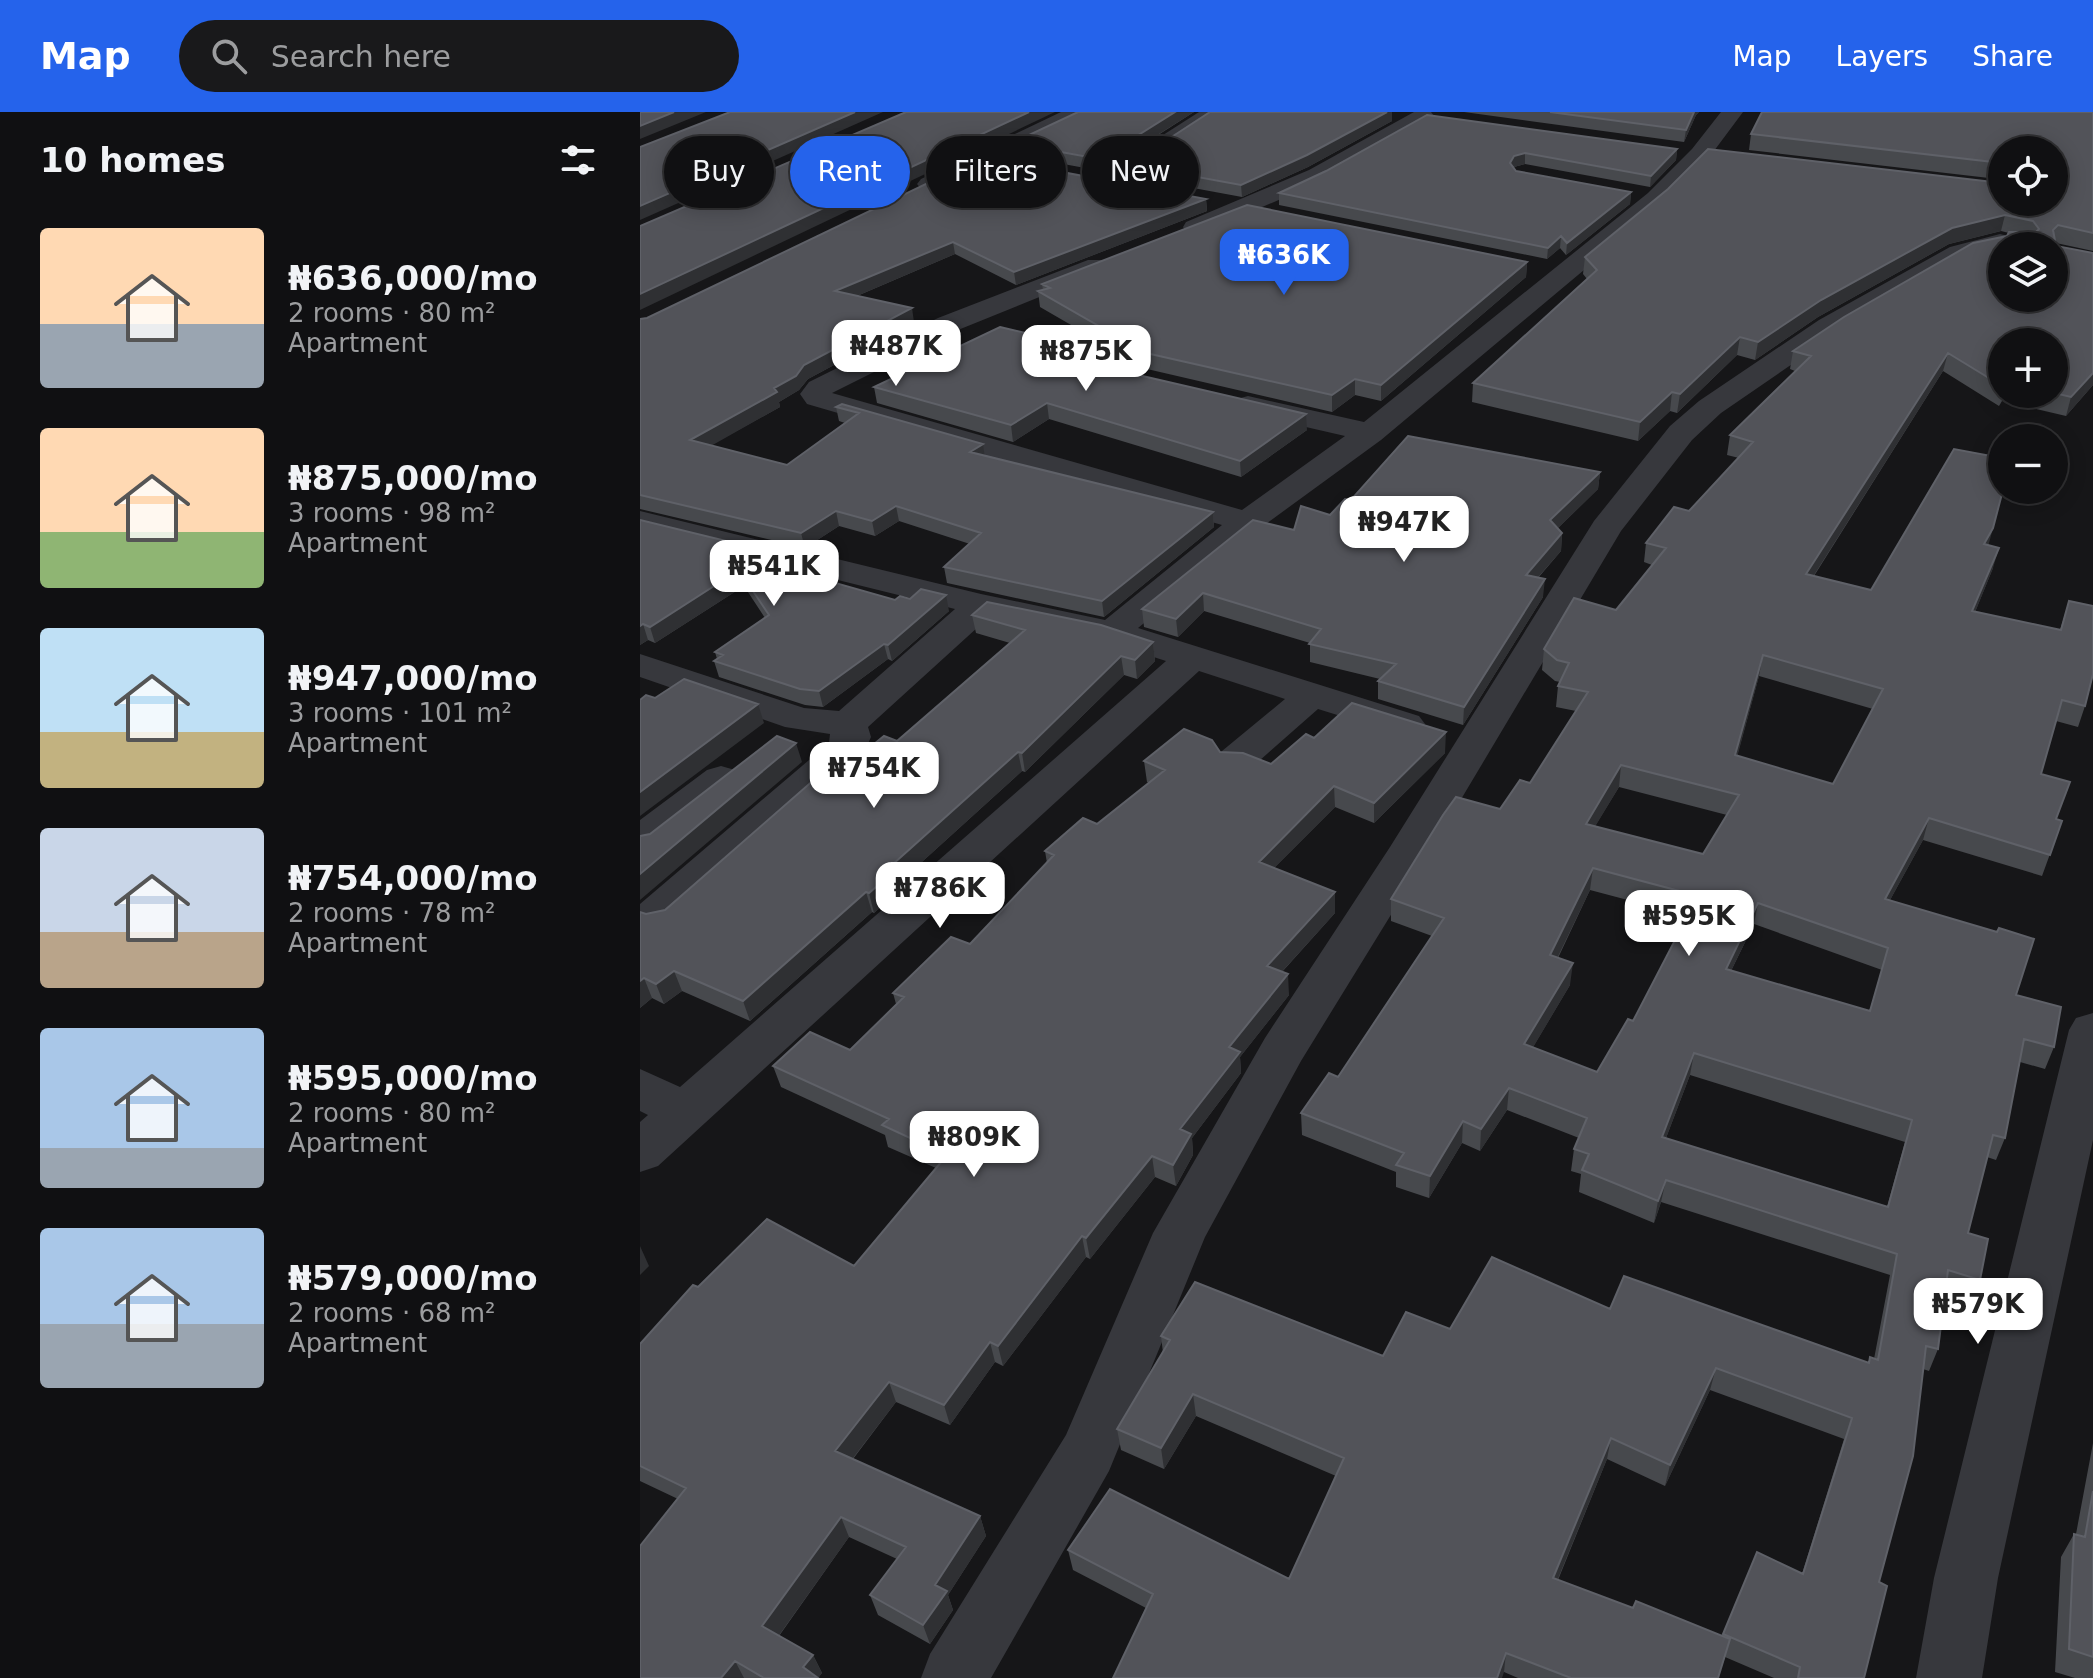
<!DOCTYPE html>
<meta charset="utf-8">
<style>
body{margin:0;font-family:"DejaVu Sans",sans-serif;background:#19191b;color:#f1f3f6;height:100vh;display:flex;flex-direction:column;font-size:30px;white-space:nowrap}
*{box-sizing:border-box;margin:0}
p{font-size:26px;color:#9c9d9f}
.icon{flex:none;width:44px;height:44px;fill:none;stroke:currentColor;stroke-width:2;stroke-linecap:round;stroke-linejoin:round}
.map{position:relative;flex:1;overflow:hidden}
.drawer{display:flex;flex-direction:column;background:#101012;width:640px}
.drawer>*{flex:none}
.top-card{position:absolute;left:24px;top:24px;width:760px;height:72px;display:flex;gap:16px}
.controls{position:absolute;left:1348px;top:24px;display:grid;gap:16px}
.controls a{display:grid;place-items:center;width:80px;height:80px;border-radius:50%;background:#101012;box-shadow:0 4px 20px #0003,0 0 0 2px #303032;font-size:40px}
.price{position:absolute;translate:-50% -68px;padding:0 18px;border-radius:16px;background:#fff;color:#222;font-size:26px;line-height:52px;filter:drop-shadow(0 2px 4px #0008)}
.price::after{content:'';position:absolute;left:50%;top:48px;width:24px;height:18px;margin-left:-12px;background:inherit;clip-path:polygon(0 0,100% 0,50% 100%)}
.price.current{background:#2563eb;color:#fff}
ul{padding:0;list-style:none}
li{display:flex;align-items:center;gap:24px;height:200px;padding:0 40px}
li span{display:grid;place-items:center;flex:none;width:224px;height:160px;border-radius:8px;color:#555}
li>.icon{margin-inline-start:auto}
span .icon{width:96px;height:96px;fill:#fffc;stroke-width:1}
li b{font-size:34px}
h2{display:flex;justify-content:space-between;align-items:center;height:96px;padding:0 40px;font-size:34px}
.chip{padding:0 28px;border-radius:36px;background:#101012;box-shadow:0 4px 20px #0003,0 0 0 2px #303032;font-size:28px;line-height:72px}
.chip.current{background:#2563eb;color:#fff}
header{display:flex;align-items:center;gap:48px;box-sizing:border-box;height:112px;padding:0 40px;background:#2563eb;color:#fff}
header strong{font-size:38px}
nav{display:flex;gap:44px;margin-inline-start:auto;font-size:28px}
.search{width:560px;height:72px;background:#19191b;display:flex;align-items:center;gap:20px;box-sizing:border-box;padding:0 28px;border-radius:44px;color:#9c9d9f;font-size:30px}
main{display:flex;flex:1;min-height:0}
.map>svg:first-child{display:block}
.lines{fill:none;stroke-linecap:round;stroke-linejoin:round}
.street{fill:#37383d;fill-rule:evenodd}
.wall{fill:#47494d;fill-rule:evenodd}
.shaded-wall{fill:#2f3033}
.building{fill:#525359;stroke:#5f6168;stroke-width:2;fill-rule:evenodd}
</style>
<header>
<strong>Map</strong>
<div class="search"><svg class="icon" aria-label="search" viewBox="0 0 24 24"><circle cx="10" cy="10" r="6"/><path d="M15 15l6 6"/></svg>Search here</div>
<nav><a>Map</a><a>Layers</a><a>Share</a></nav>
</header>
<main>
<section class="drawer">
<h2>10 homes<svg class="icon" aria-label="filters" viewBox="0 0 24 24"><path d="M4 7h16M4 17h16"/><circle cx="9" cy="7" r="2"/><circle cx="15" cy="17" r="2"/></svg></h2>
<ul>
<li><span style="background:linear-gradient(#ffd9b3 60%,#9aa5b1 0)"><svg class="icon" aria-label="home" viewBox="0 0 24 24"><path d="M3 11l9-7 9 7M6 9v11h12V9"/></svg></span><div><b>₦636,000/mo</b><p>2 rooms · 80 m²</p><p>Apartment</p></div></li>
<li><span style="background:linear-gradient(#ffd9b3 65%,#8fb573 0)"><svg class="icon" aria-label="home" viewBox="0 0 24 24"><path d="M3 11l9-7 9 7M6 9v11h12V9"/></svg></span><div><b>₦875,000/mo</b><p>3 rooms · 98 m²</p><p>Apartment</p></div></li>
<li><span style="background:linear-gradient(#bfe0f5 65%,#c2b280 0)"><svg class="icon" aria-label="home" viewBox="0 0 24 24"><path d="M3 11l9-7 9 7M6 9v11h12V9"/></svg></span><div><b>₦947,000/mo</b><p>3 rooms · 101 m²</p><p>Apartment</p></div></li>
<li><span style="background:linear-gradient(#c9d6e8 65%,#b9a48a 0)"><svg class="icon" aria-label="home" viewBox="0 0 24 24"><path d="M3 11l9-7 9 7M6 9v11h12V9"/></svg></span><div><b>₦754,000/mo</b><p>2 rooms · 78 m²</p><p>Apartment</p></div></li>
<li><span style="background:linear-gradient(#a9c7e8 75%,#9aa5b1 0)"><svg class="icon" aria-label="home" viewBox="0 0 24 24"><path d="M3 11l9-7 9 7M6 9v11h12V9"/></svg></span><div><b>₦595,000/mo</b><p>2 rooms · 80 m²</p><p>Apartment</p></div></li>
<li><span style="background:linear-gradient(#a9c7e8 60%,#9aa5b1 0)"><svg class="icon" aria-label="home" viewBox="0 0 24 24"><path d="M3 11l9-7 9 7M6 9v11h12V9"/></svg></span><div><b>₦579,000/mo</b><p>2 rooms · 68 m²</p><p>Apartment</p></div></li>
</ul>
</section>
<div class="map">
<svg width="1453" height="1566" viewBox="0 0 1453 1566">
<rect width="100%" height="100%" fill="#161618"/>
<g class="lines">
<path class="street" d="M421,0H449L446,5L297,77H281L277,72L281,67Z
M559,0H585L503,53H487L484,48Z
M774,0H791L794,4L685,68L564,120H546L543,115L546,110L669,58Z
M1081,0H1103L1068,47L1024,91L741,328L619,417L498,516L779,604L785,612L779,620L765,624L678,597L610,657L596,660L582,657L576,648L582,639L645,587L559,559L18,1054L0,1060V1010L8,1003L0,999V957L40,975L526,549L464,529L349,505L228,615L231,625L222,645L30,815L14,819L0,815V792L189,631L190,622L145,615L0,565V542L164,596L199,599L315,497L0,419V399L341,482L465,508L582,413L167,292L160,282L169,270L298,206L448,148H466L470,153L466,158L318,218L192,281L602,398L705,324L597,299L593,293L597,287L608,284L724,310L1008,81L1052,37Z
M1360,122L1388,129L1392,134H1362V138L1328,145L1199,220L1081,301L1052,328L981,419L789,741L661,949L565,1125L469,1359L351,1566H281L290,1542L426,1323L513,1121L625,926L750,735L954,409L1030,314L1059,289L1179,208L1310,135Z
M81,654L95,658L101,667L95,676L15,739L0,743V708L67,658Z
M1453,901V1028L1358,1466L1342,1566H1276L1294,1466L1429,918L1436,906Z"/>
</g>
<path class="wall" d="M438,0H554L487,43H504L570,0H752V9L668,55L602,85L374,43L372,31Z
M824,0H1059L1056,3L1044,30Z
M1453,0V139L1416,131V134L1453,141V273L1426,304L1362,289L1359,294L1303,259L1174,464L1231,478L1359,364L1348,433L1353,456L1335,500L1420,518L1429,489L1445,594L1438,615L1416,609L1401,662L1417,707L1422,709L1402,764L1283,728L1250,788L1376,883L1414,935L1405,957L1380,950L1365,1026L1356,1048L1347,1045L1328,1121L1340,1168L1331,1190L1305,1182L1298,1237L1289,1259L1283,1257L1239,1470L1224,1566H1134L1085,1545L1078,1566H878L864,1560L506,1496L433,1458L428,1438L649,1467L696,1364L556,1304L524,1357L481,1338L477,1317L523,1241L521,1224L743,1244L810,1217L970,1197L1228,1251L1230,1245L1234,1247L1250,1163L1021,1090L1014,1111L939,1080L941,1062L931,1059L934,1037L939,1026L867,998L840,1039L822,1031L789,1086L756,1075V1060L662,1023L661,1001L698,965L792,824L751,809V787L860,697L890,671L936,599L916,595L918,574L920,570L915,569L902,558L904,537L976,498L1012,453L1004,450L1006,431L1049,399L1099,346L1087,343L1090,323L1155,259L1150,257L1153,239L1367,124L1369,121L1361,119L1309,132L1178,205L1115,248L1097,243L1037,301L1030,299L998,329L832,290L833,271L947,167L943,162L945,145L1358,69L1349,66L1109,38L1111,22ZM1362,38L1414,90H1362ZM1362,230H1414V282H1362ZM1119,564L1233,597L1193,672L1097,644ZM979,675L1087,703L1063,742L955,714ZM950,778L1048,804L993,909L957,960L893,935L930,873L918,846ZM1114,812L1242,858L1230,899L1091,859ZM1050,963L1265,1030L1247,1095L1026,1026ZM1070,1278L1204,1327L1162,1462L1117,1440L1082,1524L993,1496L918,1468L967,1347L1025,1374Z
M787,3L1037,37L1036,48L1010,75L885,52L874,55L876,59L991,80L990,92L926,143L920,136L907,147L639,93V81L686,59Z
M342,45L566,87L567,99L376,173L315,142L217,184L274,210L168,267L159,278L139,290L140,295L71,333L147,353L205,311L199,309L196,295L202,292L344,343L573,400L574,415L464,505L307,471L304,455L330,432L259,409L235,424L199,414L165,436L0,397V207L7,206Z
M887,150L886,165L741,289L715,283L692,300L507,257L400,195L398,179L403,178L402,172Z
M479,243L481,259L667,318L601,365L409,307L373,330L237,291L234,275Z
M960,360L958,377L918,416L922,421L921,439L898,466L903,485L823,613L738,587V569L740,567L670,550V531L564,499L538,525L504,515L502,497L654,418L690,403L711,388Z
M0,408L133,449L171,464L255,488L309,499L252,549L248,547L183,595L165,593L79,565L74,549L77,547L75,540L125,506L104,474L15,531L8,528L0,533Z
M332,503L513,530L515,549L497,567L484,563L385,660L382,659L262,768L263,775L234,801L232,800L110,909L42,879L24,892L12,886L0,896L6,802L25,798L211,651L257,629L370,531L336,521Z
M674,626L805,641L734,711L695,695L634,756L695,780V801L642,860L649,883L600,945L601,961L552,1026L553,1043L536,1074L515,1065L450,1147L446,1145L363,1254L355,1250L310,1313L256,1290L213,1347L340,1404L346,1424L308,1483L313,1498L290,1532L238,1503L230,1483L257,1447L209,1425L139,1524L173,1543L182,1561L178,1566H0L38,1387L0,1369V1232L58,1175L214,1154L296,1056L248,1035L245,1023L141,975L133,954L210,938L256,892L253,881L330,832L407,751L405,739L457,712L509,671L507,670L504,649L580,640L631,652Z
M1453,1331V1566H1435L1415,1560L1421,1445L1434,1422H1436Z"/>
<path class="shaded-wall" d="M34,0H66L0,27V14Z
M215,0H243L0,108V94Z
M389,0H415L0,198V182Z
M535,0H554L482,45L481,34Z
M747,0H752V9L668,55L602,85L601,73Z
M1054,0H1059L1056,3L1044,30L1046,18Z
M1037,37L1036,48L1010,75L1011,64Z
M885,41V52L874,55L870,51L874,44Z
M991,80L990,92L926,143L927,131Z
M566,87L567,99L376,173L374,160Z
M1365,103L1361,119L1309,132L1178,205L1115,248L1118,230L1181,188L1312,116Z
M921,124L920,136L907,147L908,136Z
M313,130L315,142L198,192L195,179Z
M887,150L886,165L741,289V273Z
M272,196L274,210L168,267L159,278L139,290L140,295L55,343L50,328L134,276L164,253Z
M1100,225L1097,243L1037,301L1040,282Z
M1308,241L1303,259L1162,482L1166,462Z
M479,243L480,259L473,250Z
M1453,261V273L1426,304L1431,285Z
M715,267V283L692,300V283Z
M1032,280L1030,299L998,329L1000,310Z
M407,291L409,307L373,330L371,313Z
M666,302L667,318L601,365L600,349Z
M343,332L345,347L330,340Z
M960,360L958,377L908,426L910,408Z
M256,394L259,409L235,424L232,409Z
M196,399L199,414L165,436L161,421Z
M573,400L574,415L464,505L462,489Z
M1353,416L1348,435L1344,432Z
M922,421L921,439L884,481L886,463Z
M1359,436L1353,456L1327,520L1332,499Z
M131,440L135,455L122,446Z
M99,458L104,474L15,531L10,515Z
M905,467L903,485L823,613L824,595Z
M563,481L564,499L538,525L536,507Z
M306,483L309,499L252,549L248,533Z
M3,512L8,528L0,533V514Z
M513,530L515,549L497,567L495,548Z
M244,532L248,547L183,595L179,579Z
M1123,543L1119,564L1092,664L1095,643Z
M481,544L484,563L385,660L382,641Z
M118,592L124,611L0,704V680Z
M806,620L805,641L734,711V691Z
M156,631L162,650L0,788V762Z
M378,640L382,659L262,768L263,775L234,801L229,781L252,753Z
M981,653L979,675L944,733L946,712Z
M694,674L695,695L620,770L619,750Z
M1289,706L1283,728L1239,808L1245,787Z
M953,756L950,778L908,865L910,843Z
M226,780L232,800L110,909L103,889Z
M695,780V801L628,875L627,854Z
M1118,791L1114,812L1081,879L1086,857Z
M933,851L930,873L882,954L884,932Z
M34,859L42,879L24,892L16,872Z
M648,862L649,883L600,945L601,961L552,1026L553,1043L536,1074L533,1053L540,1017L589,935Z
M4,866L12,886L0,896V869Z
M1054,941L1050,963L1018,1047L1022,1025Z
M869,976L867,998L840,1039L841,1017Z
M823,1009L822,1031L789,1086L790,1064Z
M512,1044L515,1065L450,1147L446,1126Z
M1026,1068L1021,1090L1014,1111L1018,1089Z
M442,1124L446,1145L363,1254L358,1234Z
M0,1134L9,1154L0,1163Z
M350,1230L355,1250L310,1313L304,1293Z
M1076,1256L1070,1278L1025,1374L1030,1353Z
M249,1270L256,1290L203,1359L195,1339Z
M553,1282L556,1304L524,1357L521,1336Z
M971,1326L967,1347L910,1486L913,1466Z
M340,1404L346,1424L308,1483L313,1498L290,1532L283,1513L295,1473Z
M201,1405L209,1425L132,1533L122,1514Z
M866,1541L864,1560L862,1566H857Z
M173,1543L182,1561L178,1566L163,1555Z
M95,1549L104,1566H81Z"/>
<path class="building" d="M0,0H34L0,14Z
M90,0H215L0,94V35Z
M266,0H389L0,182V114Z
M438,0H535L481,34L483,42L504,43L570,0H747L667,43L601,73L372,31Z
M910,0H1054L1046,18Z
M1122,0H1453V121L1418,113L1413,118L1416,134L1453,141V261L1431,285L1414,281V230H1362V274L1308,241L1166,462L1231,478L1314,337L1362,346V352L1358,364L1362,365L1363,378L1353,416L1344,432L1359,436L1332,499L1421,518L1429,489L1453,494V562L1445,594L1422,588L1401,662L1430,670L1416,707L1422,709L1410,743L1289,706L1245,787L1357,820L1359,816L1394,827L1376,883L1421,895L1414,935L1384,927L1365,1026L1353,1023L1328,1121L1348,1127L1340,1168L1308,1158L1298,1237L1286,1234L1273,1344L1239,1470L1247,1474L1224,1566H1158L1160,1555L1083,1522L1117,1440L1163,1462L1212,1306L1076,1256L1030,1353L971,1326L913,1466L993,1496L996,1489L1090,1527L1078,1566H931L866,1541L857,1566H473L513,1482L428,1438L470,1377L649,1467L704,1346L553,1282L521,1336L477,1317L530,1228L521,1224L555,1170L743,1244L766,1200L810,1217L852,1145L970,1197L984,1164L1229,1251L1230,1245L1238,1248L1257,1142L1026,1068L1018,1089L942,1058L949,1042L934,1037L947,1006L869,976L841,1017L823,1009L790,1064L756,1053L764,1041L661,1001L689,961L698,965L804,806L751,787L803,703L816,685L860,697L880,668L890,671L948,580L918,574L929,551L917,548L904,537L934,486L976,498L1026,436L1006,431L1034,395L1049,399L1113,330L1090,323L1171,244L1153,239L1204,205L1333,131L1367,124L1369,120H1396L1399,117L1393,109L1365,103L1312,116L1181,188L1118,230L1100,225L1040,282L1032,280L1000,310L833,271L957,158L945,145L1028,77L1068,37L1353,70L1362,67V90H1414V38H1362V53L1353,50L1111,22ZM1362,134H1414V186H1362ZM1123,543L1243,577L1193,672L1095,643ZM981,653L1099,683L1063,742L946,712ZM953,756L1058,784L993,909L988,907L957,960L884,932L933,851L910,843ZM1118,791L1248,836L1230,899L1086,857ZM1054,941L1272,1008L1248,1095L1022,1025Z
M787,3L1037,37L1011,64L885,41L874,44L870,51L876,59L991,80L927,131L921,124L908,136L639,81L686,59Z
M342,45L566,87L374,160L313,130L195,179L272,196L164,253L156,264L134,276L137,280L50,328L147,353L219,301L196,295L202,292L343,332L330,340L573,400L462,489L304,455L341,421L256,394L232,409L196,399L161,421L0,383V207L7,206Z
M607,93L887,150L741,273L715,267L692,283L506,241L398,179L410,176L402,172Z
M360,215L479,243L473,250L481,259L666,302L600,349L407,291L371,313L234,275Z
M768,324L960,360L910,408L922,421L886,463L905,467L824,595L738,569L756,552L669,532L681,517L563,481L536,507L502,497L613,408L654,418L661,394L690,403L705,387L711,388Z
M0,408L131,440L122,446L170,461L167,463L255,488L260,484L270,487L281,477L306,483L248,533L244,532L179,579L160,577L74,549L83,543L75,540L129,503L99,458L10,515L3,512L0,514Z
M347,490L461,513L513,530L495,548L481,544L382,641L378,640L252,753L258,756L229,781L226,780L103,889L34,859L16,872L4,866L0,869V800L6,802L25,798L199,646L211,651L244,624L257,629L385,518L332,503Z
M44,567L118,592L0,680V588L6,583L15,586Z
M712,591L806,620L734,691L694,674L619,750L695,780L627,854L648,862L589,935L600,940L540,1017L551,1022L533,1053L512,1044L446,1126L442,1124L358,1234L350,1230L304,1293L249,1270L195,1339L340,1404L295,1473L307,1479L283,1513L230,1483L266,1435L201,1405L122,1514L173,1543L163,1555L178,1566H124L95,1549L81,1566H0V1434L46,1376L0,1354V1232L53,1173L58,1175L127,1107L214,1154L307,1043L242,1013L249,1007L133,954L170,920L210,938L264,885L253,881L311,825L330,832L414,743L405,739L443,706L457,712L525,658L504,649L544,617L572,628L580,640L603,641L631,652L666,622L674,626Z
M137,624L156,631L0,762V724L10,722Z
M1453,1379V1545L1429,1537L1434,1422L1445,1425Z"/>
</svg>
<div class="controls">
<a><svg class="icon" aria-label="locate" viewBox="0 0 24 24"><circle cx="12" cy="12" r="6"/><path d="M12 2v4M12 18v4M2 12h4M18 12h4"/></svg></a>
<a><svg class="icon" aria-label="layers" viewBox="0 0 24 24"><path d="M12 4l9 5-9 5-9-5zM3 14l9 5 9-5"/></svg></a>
<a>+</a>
<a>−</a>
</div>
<b class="price current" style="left:644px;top:185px">₦636K</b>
<b class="price" style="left:256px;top:276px">₦487K</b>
<b class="price" style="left:446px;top:281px">₦875K</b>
<b class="price" style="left:764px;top:452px">₦947K</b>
<b class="price" style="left:134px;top:496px">₦541K</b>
<b class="price" style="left:234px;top:698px">₦754K</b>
<b class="price" style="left:300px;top:818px">₦786K</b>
<b class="price" style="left:1049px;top:846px">₦595K</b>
<b class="price" style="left:334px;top:1067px">₦809K</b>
<b class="price" style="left:1338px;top:1234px">₦579K</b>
<div class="top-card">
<a class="chip">Buy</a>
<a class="chip current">Rent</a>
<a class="chip">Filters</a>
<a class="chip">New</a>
</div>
</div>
</main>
